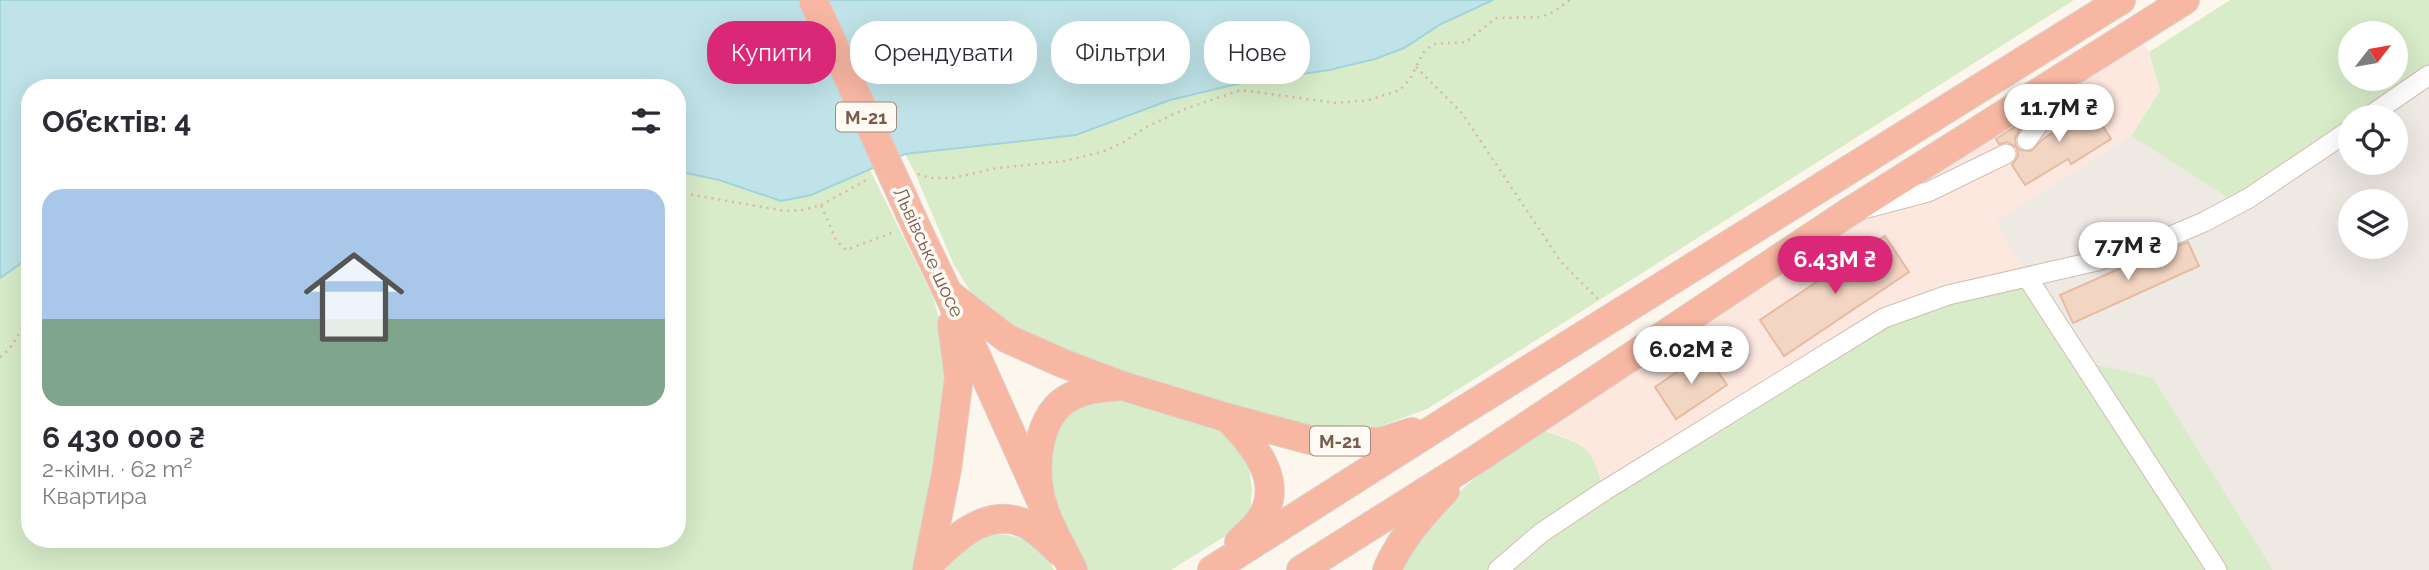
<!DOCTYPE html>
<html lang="uk">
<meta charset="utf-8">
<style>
body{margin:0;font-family:Raleway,sans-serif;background:#f7f7f7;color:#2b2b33;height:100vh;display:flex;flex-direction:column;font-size:26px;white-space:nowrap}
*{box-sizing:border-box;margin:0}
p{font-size:23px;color:#7c7c81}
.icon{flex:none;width:38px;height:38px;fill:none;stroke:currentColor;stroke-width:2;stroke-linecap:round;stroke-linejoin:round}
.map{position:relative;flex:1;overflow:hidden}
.drawer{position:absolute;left:21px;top:79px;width:665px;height:469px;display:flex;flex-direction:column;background:#fff;border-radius:28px;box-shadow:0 7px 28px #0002}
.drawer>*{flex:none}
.hud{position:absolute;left:707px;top:21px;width:665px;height:63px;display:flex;gap:14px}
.needle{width:46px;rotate:59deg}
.fabs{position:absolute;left:2338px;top:21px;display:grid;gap:14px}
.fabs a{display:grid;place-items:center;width:70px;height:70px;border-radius:50%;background:#fff;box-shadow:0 7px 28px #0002;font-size:35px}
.price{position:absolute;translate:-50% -60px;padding:0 16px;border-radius:24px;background:#fff;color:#222;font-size:23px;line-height:46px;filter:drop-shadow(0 2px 4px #0008)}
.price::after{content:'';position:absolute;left:50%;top:42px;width:21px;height:16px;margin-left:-10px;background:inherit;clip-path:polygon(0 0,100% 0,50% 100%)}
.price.current{background:#db2777;color:#fff}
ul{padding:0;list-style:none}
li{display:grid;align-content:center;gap:14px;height:371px;padding:0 21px}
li+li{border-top:2px solid #e1e1e2}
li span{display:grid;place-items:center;height:217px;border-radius:21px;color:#555}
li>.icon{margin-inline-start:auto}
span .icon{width:126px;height:126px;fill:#fffc;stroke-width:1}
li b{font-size:30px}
h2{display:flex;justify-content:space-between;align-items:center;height:84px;padding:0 21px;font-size:30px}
.tag{padding:0 24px;border-radius:28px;background:#fff;box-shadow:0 7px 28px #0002;font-size:24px;line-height:63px}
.tag.current{background:#db2777;color:#fff}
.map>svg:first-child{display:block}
.commercial{fill:#fde8e0}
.industrial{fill:#efe9e4;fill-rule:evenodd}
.green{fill:#d8ecc9;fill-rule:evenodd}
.water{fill:#bfe3e8;stroke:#a5d3da;stroke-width:2}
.building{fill:#f3d5c3;stroke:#e6bba3;stroke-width:2}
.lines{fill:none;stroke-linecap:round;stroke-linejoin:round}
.minor-casing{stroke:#d1beb0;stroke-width:21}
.highway-casing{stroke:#dad1cd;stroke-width:30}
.path{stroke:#d9b8a5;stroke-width:2.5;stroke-dasharray:2 5;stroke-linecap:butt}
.minor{stroke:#fff;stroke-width:19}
.highway{stroke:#f7b7a3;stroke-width:28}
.highway-bridge-casing{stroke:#dad1cd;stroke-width:30;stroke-linecap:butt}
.highway-bridge{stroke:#f7b7a3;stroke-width:28}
.labels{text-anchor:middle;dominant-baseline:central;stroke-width:7;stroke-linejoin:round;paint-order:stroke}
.shield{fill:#fffaf3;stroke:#a28b7f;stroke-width:2}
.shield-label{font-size:18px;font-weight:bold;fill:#7a5c4d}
.street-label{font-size:19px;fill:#7a5c4d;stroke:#fffaf3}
</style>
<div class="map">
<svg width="2429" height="570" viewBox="0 0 2429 570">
<rect width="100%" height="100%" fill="#fdf6ec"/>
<path class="commercial" d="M2135,32L2149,52L2160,91L2131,136L1997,221L2027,277L1604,491L1574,441L1529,424Z"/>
<path class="industrial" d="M2429,75V570H2273L2080,361L2027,277L1996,221L2131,136L2238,204L2350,129V163H2396V117H2368ZM2350,201H2396V247H2350Z"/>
<path class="green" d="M1493,0H2074L1427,409L1378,427L1316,428L1066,358L1011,331L972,294L953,263L915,173L905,154L1076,135L1170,100L1241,83L1329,70L1375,59L1404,48L1441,24Z
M2230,0H2429V74L2367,117H2350V129L2238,204L2131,136L2160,91L2149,52ZM2350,33H2396V79H2350Z
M870,170L933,297L944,336L950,381L918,570H0V278L30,257V539H677V171L719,180L781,201L811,195Z
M2027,277L2080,361L2153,378L2273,570H1400C1415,547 1429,523 1448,503C1475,474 1512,453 1545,431C1590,447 1590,445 1604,491L1864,329Z
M1119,399L1229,432L1249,465L1252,490L1250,511L1235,530L1171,570H1088C1067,528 1030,474 1058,427C1064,417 1074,407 1087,403C1096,400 1109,400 1119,399Z
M993,534C1021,534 1042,545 1054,570H940L975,539Z"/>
<path class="water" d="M0,0H1493L1441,24L1404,48L1375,59L1329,70L1241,83L1170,100L1076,135L905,154L811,195L781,201L719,180L677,171V88H30V257L0,278Z"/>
<path class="building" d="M2088,103L2111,139L2071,164L2068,159L2025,185L2012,165L2018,156L2017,148L2008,142L1999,144L1996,139L2018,125L2020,129L2015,138L2016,146L2020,150L2031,151L2043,139L2057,130L2054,125Z
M1885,236L1909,272L1784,356L1760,320Z
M2188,242L2199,266L2073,323L2060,295L2137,261Z
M1705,353L1727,385L1676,419L1655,387Z"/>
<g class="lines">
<g class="minor-casing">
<path id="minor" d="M2368,117L2429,75
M2027,140L2074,76
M1867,208L1928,192L2006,154
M2027,277L2217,570
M1498,570L1541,533L1604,491L1884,318L1948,295L2097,261L2164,239L2204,222L2249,198L2350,130"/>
</g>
<g class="highway-casing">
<path id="highway" d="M919,233L948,293L1043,505
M948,293L1006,338L1062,363L1123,386L1228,418L1310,440L1380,442L1412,432
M1228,418C1254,445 1288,484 1258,523C1253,530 1245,536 1239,542
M928,566C950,542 984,508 1021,522C1036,527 1049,542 1060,552
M927,570L947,469L959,377L952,324
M1073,570C1063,549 1050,528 1043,507C1032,472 1035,414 1072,396C1087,388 1103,388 1119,386
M1212,570L1451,418L2121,0
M1301,570L1477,459L1849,212L2185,0
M1387,570C1399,541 1422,514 1445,491"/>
</g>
<path class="path" d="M1416,67L1462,113L1561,262L1599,300
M918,174L930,178H953L997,168L1064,161L1102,152L1124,142L1146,127L1185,109L1241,90L1336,103L1369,100L1400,90L1410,79L1423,53L1433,44L1466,42L1496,18L1541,17L1553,12L1570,0
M677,192L785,211L803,210L821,205L836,240L846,250L894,232
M821,205L870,178
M0,357C16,346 16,333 30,319"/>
<use href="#minor" class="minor"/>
<use href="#highway" class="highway"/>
<g class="highway-bridge-casing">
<path id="highway-bridge" d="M813,0L919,233"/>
</g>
<use href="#highway-bridge" class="highway-bridge"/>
</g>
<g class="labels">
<g class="shield">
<rect x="836" y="102.5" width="60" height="29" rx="5"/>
<rect x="1310" y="426.5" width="60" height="29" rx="5"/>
</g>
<g class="shield-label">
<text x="866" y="117">М-21</text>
<text x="1340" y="441">М-21</text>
</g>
<g class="street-label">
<text transform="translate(929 252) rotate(65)">Львівське шосе</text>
</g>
</g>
</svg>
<div class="fabs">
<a><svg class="needle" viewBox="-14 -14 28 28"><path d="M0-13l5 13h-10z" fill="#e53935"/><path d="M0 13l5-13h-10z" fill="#7c7c81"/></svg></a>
<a><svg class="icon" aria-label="locate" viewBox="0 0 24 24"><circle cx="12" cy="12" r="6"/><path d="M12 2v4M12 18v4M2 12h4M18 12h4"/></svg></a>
<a><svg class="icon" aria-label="layers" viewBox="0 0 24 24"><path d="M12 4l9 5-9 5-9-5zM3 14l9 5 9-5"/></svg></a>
</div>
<b class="price" style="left:2059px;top:144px">11.7M ₴</b>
<b class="price" style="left:2128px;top:282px">7.7M ₴</b>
<b class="price current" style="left:1835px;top:296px">6.43M ₴</b>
<b class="price" style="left:1691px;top:386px">6.02M ₴</b>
<div class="hud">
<a class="tag current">Купити</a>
<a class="tag">Орендувати</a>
<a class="tag">Фільтри</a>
<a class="tag">Нове</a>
</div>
<section class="drawer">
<h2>Об’єктів: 4<svg class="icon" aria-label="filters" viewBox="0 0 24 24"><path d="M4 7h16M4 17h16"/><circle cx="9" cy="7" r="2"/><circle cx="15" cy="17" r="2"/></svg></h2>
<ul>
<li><span style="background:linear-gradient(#a9c7e8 60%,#7fa58c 0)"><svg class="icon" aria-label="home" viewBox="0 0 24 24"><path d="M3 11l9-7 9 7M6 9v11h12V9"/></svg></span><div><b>6 430 000 ₴</b><p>2-кімн. · 62 m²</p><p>Квартира</p></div></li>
</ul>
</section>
</div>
